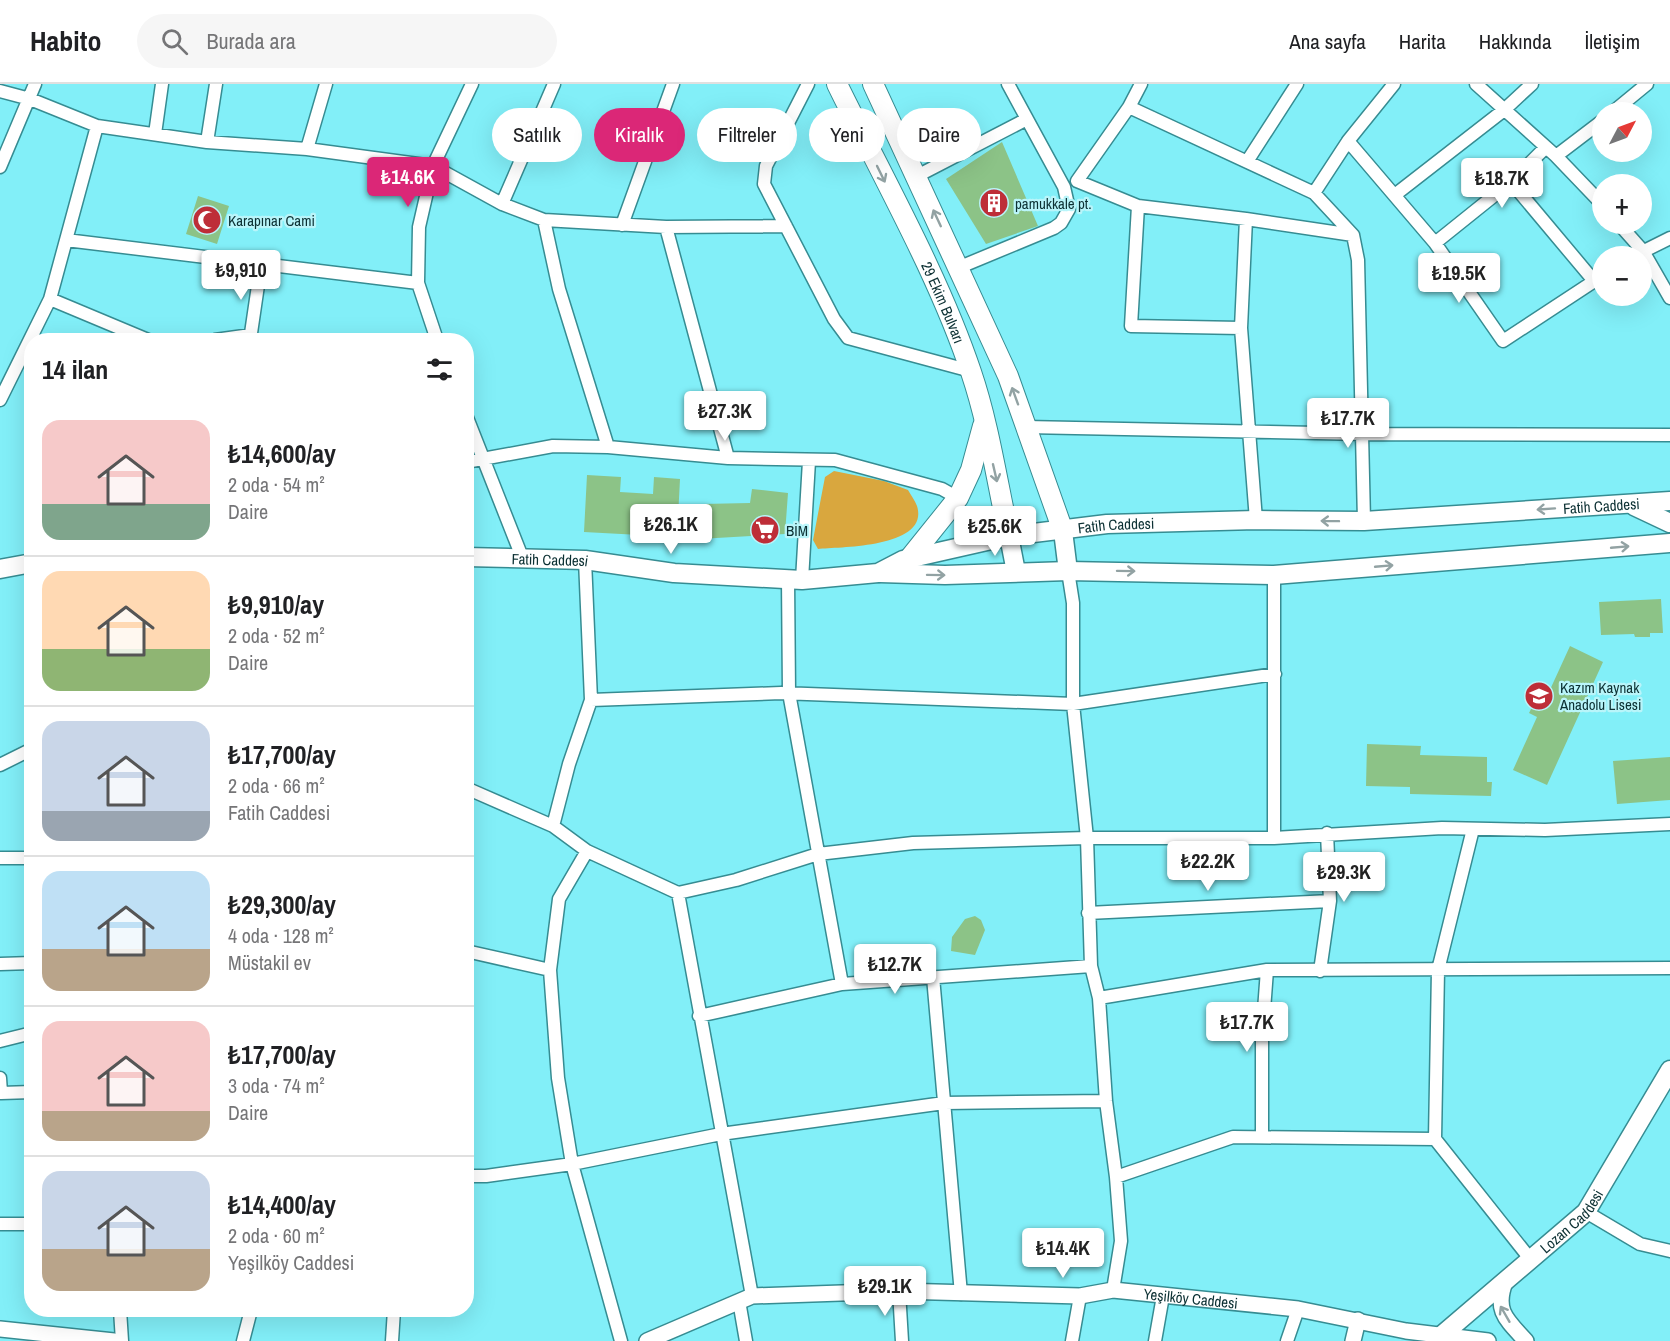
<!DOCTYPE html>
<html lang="tr">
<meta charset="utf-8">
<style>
body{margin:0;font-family:"Archivo Narrow",sans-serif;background:#f6f6f6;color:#202124;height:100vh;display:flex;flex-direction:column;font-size:22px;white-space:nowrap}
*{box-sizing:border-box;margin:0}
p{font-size:20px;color:#757577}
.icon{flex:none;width:33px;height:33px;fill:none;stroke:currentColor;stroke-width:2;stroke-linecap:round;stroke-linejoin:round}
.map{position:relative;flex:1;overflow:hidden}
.details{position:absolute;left:24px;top:249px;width:450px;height:984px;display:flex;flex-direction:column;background:#fff;border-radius:24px;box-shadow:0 6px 24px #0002}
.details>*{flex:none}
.hud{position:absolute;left:492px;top:24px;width:570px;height:54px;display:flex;gap:12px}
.needle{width:39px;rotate:49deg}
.fabs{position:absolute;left:1592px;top:18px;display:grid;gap:12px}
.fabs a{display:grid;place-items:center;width:60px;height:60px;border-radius:50%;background:#fff;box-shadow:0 6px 24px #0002;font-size:30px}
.price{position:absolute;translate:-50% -51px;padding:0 14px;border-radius:6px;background:#fff;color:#222;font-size:20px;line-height:39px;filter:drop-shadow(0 2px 3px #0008)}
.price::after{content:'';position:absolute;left:50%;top:36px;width:18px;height:14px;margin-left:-9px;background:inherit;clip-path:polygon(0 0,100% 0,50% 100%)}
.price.selected{background:#db2777;color:#fff}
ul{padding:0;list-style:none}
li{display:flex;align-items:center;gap:18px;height:150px;padding:0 18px}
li+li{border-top:2px solid #e0e0e0}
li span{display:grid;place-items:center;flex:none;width:168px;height:120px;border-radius:18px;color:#555}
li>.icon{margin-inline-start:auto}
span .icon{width:72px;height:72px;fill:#fffc;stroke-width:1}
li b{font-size:26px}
h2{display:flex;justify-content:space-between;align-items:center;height:72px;padding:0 18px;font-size:26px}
.chip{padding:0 21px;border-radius:27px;background:#fff;box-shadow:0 6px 24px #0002;font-size:21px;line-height:54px}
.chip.selected{background:#db2777;color:#fff}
header{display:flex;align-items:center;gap:36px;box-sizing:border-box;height:84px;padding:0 30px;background:#fff;border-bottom:2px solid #e0e0e0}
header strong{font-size:28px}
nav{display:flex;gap:33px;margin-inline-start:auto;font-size:21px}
.search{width:420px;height:54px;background:#f6f6f6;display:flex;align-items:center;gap:15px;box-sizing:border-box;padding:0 21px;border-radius:33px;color:#757577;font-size:22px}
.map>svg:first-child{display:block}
.green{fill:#d9a73e}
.building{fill:#8cc387}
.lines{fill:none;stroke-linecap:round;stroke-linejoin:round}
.minor-casing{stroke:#368c92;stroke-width:15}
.tertiary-casing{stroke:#368c92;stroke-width:18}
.secondary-casing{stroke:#368c92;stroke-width:21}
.primary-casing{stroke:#368c92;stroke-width:22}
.minor{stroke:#fff;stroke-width:12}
.tertiary{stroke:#fff;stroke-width:15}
.secondary{stroke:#fff;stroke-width:18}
.primary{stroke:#fff;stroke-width:20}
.oneway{stroke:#92a2a3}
.labels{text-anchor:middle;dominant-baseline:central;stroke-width:4.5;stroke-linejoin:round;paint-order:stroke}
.poi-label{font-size:15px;fill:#0c3033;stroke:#b9f5fa;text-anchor:start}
.street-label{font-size:15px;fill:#0c3033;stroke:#b9f5fa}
</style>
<header>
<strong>Habito</strong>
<div class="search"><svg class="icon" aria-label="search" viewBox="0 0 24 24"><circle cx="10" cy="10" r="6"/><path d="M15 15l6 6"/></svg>Burada ara</div>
<nav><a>Ana sayfa</a><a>Harita</a><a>Hakkında</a><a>İletişim</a></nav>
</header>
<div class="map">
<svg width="1670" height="1257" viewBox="0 0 1670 1257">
<rect width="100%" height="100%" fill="#82eff8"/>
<path class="green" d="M834,387L884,397L908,406C911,411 915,417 917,422C930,464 840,463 818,465L813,456L825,393Z"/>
<path class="building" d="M1002,58L1038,142L986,160L946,95Z
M198,112L229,122L217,160L186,150Z
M587,391L621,393L620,408L653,410L654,393L680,395L677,453L584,448Z
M752,405L788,409L785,450L699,455L702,420L750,419Z
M1661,515L1663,549H1650V553H1635L1634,550L1601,551L1599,518Z
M1570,562L1603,578L1547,701L1513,686L1537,633L1529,629L1535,617L1543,621Z
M1367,660L1421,662L1420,671L1487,673V698H1492L1491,712L1410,710V703L1366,702Z
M1670,673V716L1617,720L1613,677Z
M975,832L981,836L985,846L975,871L951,867L952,853L965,835Z"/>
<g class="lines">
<g class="minor-casing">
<path id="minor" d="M808,0L766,82L764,100L834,235L848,254L971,287
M1141,0L1129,23L1077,97L1138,122L1246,135L1353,151
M1476,0L1556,72L1602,120
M0,7L30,15L97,42L207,58L307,65L433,82L502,120L544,136L666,143L786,142
M1129,23L1314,109L1353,151L1358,176L1364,437
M1613,28L1647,0
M155,50L162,0
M1348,57L1435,159L1503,257L1602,192
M207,58L216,0
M307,65L326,0
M1556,72L1602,37
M1248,76L1297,0
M0,83L35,0
M917,92L1027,35
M1511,98L1594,197
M1314,109L1348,57L1394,0
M1396,110L1504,26L1532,0
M502,120L554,0
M1138,122L1131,242L1241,244
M1246,135L1241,244L1256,436
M544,136L559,205L608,363
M1619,140L1643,167L1670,214
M622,141L673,0
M666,143L728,374
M66,156L418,199
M1435,159L1511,98L1545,64
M1634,172L1670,154
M960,183L1054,144L1061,139L1069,125L1064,103L1008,0
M50,215L148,256
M215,256L251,251
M250,256L261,181
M437,256L418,199L419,143L433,82L472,0
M0,316L50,215L97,42
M466,331L522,473
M1026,343L1363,350L1670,351
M466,378L553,362L608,363L728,374L835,376L942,405L958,414
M1068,487L1073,519V620L1087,754L1091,882L1099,914L1106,1017L1116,1093L1121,1157L1113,1206
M788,495L789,609L842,900
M802,496L809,377
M591,616L781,609L1073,620L1275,590
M0,681L32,665
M466,704L553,742L587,767L678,809L752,1212
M553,742L569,680L591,616L585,476
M1473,745L1438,886L1435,1055L1531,1176
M1274,754V491
M587,767L559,815L550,886L558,994L572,1080L621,1257
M0,774H32
M678,809L736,796L818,770L913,759L1087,754H1274L1442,744L1545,746L1670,740
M1088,829L1330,817
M466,867L550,886
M0,880L32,879
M1320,887L1330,817L1327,749
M933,893L961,1210
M1099,914L1267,886L1670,884
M699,932L842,900L1091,882
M0,957L32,949
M0,994L1,1009L32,1008
M1262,1053V953L1267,886
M466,1092H486L572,1080L721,1050L944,1019L1106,1017
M1116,1093L1233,1053L1435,1055
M1586,1128L1640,1160L1670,1167
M0,1140H32
M899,1207L902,1257
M739,1217L746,1257
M120,1226L122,1257
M243,1257L251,1226
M392,1257L394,1226
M1072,1257L1080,1212
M1155,1257L1163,1212
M1287,1257L1298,1225"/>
</g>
<g class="tertiary-casing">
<g id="tertiary">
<path d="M1505,1198C1494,1227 1507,1236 1526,1257"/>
<path d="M0,1245L114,1257"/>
<path id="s1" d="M647,1257L752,1212L899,1207L1080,1212L1113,1206L1298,1225L1406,1247L1488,1257"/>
<path d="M1353,1257L1358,1236"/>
</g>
</g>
<g class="secondary-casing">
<g id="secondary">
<path d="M1634,422L1670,439"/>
<path d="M1063,447L1068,487"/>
<path d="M1009,452L1016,488"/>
<path id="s2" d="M466,473L585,476L674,489L802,496L878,489L903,476L1009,452L1107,440L1256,436L1364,437L1670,417"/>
<path d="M0,485L32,479"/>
<path d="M880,489L945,491L1068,487L1274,491L1670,459"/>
<path id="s3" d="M1435,1257L1586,1128L1670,986"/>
</g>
</g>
<g class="primary-casing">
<g id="primary">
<path id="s4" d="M837,0C882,92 939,192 971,288C989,341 997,398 1009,452"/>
<path d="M873,0L1008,292L1063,447"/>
<path d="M909,475L958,414L971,386L983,342"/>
</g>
</g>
<use href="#minor" class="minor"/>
<use href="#tertiary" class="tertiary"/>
<use href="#secondary" class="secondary"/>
<use href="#primary" class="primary"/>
</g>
<defs><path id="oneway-shaft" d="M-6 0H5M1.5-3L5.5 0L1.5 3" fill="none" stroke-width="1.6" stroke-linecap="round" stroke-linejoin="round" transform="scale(1.5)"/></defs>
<g class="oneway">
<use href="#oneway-shaft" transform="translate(881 90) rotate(64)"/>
<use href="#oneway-shaft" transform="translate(937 134) rotate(-115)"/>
<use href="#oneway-shaft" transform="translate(1015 312) rotate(-110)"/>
<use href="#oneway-shaft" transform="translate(995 389) rotate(77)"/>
<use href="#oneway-shaft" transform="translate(1546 425) rotate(176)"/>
<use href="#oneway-shaft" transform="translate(1330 437) rotate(-179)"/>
<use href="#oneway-shaft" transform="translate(1620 463) rotate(-5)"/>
<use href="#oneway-shaft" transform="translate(1384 482) rotate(-5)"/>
<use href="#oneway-shaft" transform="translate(1126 487) rotate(1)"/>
<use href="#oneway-shaft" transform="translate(936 491) rotate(1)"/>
<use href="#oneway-shaft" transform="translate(1505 1230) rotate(-120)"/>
</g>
<defs>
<g id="building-disc" transform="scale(1.5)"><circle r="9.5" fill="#be2e38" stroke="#b9f5fa"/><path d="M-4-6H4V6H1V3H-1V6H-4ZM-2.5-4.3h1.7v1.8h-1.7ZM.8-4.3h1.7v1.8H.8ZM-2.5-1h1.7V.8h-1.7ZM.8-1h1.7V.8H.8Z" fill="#fff"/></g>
<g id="mosque-disc" transform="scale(1.5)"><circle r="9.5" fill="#be2e38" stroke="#b9f5fa"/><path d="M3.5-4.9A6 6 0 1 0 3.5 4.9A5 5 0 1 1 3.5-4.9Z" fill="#fff"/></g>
<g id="supermarket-disc" transform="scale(1.5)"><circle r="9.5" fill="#be2e38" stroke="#b9f5fa"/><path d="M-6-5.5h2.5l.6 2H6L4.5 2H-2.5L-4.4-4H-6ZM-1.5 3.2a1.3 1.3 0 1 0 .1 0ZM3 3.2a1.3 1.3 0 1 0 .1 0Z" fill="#fff"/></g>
<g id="school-disc" transform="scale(1.5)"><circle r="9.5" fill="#be2e38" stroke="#b9f5fa"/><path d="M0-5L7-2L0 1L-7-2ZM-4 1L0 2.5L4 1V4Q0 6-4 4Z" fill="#fff"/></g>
</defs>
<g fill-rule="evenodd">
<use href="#building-disc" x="994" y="119"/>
<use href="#mosque-disc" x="207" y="136"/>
<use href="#supermarket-disc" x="765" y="446"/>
<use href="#school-disc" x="1539" y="612"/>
</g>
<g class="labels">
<g class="poi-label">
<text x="1015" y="119">pamukkale pt.</text>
<text x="228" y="136">Karapınar Cami</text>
<text x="786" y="446">BİM</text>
<text x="1560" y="603">Kazım Kaynak<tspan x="1560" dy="17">Anadolu Lisesi</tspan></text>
</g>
<g class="street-label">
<text stroke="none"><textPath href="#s4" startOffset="243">29 Ekim Bulvarı</textPath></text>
<text stroke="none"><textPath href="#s2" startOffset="1144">Fatih Caddesi</textPath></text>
<text stroke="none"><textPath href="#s2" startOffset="658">Fatih Caddesi</textPath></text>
<text stroke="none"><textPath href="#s2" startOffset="84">Fatih Caddesi</textPath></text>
<text stroke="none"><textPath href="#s3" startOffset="182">Lozan Caddesi</textPath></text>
<text stroke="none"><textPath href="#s1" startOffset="554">Yeşilköy Caddesi</textPath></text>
</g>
</g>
</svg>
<div class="fabs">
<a><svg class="needle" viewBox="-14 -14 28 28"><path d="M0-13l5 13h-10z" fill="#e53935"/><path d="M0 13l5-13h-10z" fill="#757577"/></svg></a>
<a>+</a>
<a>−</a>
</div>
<b class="price selected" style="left:408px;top:124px">₺14.6K</b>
<b class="price" style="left:1502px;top:125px">₺18.7K</b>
<b class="price" style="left:241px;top:217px">₺9,910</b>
<b class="price" style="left:1459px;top:220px">₺19.5K</b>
<b class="price" style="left:725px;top:358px">₺27.3K</b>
<b class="price" style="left:1348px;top:365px">₺17.7K</b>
<b class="price" style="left:671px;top:471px">₺26.1K</b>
<b class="price" style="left:995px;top:473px">₺25.6K</b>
<b class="price" style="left:1208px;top:808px">₺22.2K</b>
<b class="price" style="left:1344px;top:819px">₺29.3K</b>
<b class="price" style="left:895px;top:911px">₺12.7K</b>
<b class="price" style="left:1247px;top:969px">₺17.7K</b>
<b class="price" style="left:1063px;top:1195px">₺14.4K</b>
<b class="price" style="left:885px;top:1233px">₺29.1K</b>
<div class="hud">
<a class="chip">Satılık</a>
<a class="chip selected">Kiralık</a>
<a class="chip">Filtreler</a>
<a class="chip">Yeni</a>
<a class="chip">Daire</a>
</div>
<section class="details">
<h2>14 ilan<svg class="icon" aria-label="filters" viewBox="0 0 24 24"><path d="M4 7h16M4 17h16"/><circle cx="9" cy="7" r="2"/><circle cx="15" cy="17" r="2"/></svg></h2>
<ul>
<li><span style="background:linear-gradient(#f6c9c9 70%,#7fa58c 0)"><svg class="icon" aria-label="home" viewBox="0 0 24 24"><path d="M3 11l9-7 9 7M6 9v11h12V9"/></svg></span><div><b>₺14,600/ay</b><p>2 oda · 54 m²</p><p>Daire</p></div></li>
<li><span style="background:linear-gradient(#ffd9b3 65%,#8fb573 0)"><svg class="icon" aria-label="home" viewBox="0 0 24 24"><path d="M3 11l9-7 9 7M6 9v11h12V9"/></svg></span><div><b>₺9,910/ay</b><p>2 oda · 52 m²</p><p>Daire</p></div></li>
<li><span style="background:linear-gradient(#c9d6e8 75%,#9aa5b1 0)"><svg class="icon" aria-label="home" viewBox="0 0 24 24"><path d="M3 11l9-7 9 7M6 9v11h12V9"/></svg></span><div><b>₺17,700/ay</b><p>2 oda · 66 m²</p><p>Fatih Caddesi</p></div></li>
<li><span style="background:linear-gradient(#bfe0f5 65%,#b9a48a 0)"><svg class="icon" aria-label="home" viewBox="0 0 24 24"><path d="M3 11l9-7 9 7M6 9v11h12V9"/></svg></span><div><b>₺29,300/ay</b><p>4 oda · 128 m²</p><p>Müstakil ev</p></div></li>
<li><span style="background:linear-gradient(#f6c9c9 75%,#b9a48a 0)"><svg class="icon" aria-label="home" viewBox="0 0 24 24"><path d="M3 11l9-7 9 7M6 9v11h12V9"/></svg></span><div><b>₺17,700/ay</b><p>3 oda · 74 m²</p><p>Daire</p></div></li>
<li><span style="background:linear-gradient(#c9d6e8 65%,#b9a48a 0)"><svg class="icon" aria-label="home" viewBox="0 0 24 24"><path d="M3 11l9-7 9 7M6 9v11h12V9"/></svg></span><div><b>₺14,400/ay</b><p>2 oda · 60 m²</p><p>Yeşilköy Caddesi</p></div></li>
</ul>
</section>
</div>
